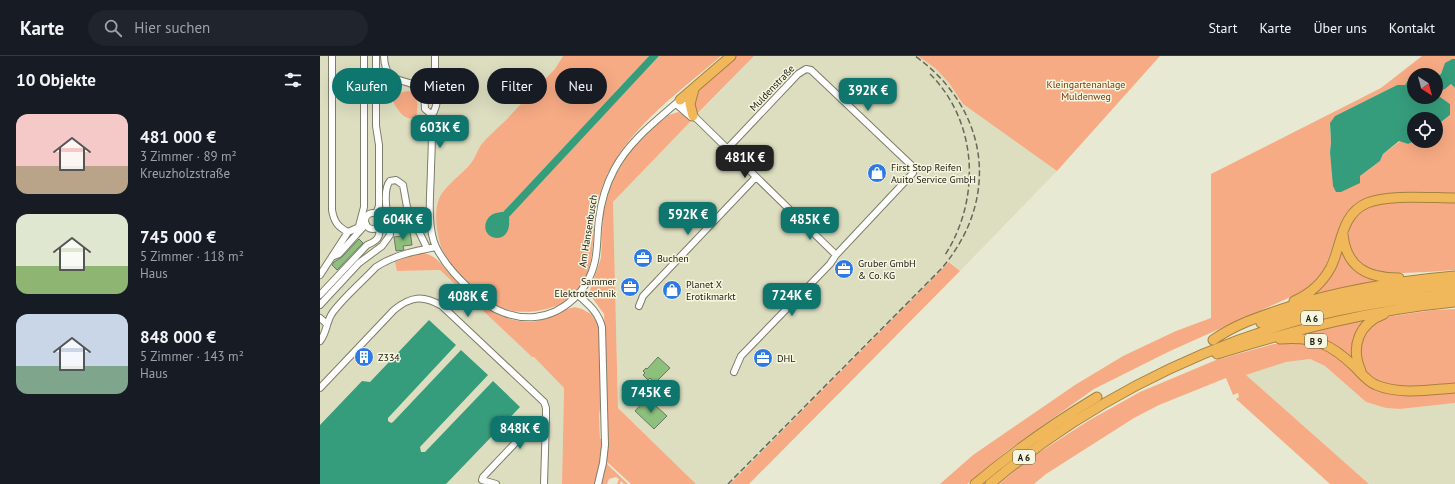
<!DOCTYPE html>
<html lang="de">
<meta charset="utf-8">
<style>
body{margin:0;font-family:"PT Sans",sans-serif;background:#20242c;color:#f1f3f6;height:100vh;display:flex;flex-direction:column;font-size:15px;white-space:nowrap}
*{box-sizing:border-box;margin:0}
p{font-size:13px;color:#9ea1a6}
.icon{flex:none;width:22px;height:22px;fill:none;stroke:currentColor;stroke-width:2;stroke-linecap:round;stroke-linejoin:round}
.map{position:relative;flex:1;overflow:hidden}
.drawer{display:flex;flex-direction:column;background:#171b24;width:320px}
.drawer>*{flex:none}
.hud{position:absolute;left:12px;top:12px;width:380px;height:36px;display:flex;gap:8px}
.needle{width:26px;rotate:144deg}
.controls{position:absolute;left:1087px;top:12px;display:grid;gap:8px}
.controls a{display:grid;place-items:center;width:36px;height:36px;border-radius:50%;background:#171b24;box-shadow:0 4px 16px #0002;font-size:20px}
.price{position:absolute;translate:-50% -34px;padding:0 9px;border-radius:8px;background:#0f766e;color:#fff;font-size:13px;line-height:26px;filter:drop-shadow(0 1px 2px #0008)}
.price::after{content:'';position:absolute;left:50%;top:24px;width:12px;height:9px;margin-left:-6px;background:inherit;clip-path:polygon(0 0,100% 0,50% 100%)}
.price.active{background:#222;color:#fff}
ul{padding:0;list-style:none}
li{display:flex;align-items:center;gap:12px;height:100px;padding:0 16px}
li span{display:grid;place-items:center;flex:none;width:112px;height:80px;border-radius:12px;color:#555}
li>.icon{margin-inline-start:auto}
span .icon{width:48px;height:48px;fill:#fffc;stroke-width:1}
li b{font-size:17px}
h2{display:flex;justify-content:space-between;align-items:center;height:48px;padding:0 16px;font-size:17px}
.tag{padding:0 14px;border-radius:18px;background:#171b24;box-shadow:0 4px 16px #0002;font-size:14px;line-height:36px}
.tag.active{background:#0f766e;color:#fff}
header{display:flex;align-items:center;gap:24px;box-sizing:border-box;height:56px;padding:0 20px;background:#171b24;border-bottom:1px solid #363941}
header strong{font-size:19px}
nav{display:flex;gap:22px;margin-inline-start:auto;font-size:14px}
.search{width:280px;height:36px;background:#20242c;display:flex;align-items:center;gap:10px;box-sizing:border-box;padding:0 14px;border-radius:22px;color:#9ea1a6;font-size:15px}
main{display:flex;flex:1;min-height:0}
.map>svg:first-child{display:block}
.built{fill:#dddec0}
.green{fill:#f7ab84}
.water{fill:#369d7c}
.building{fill:#8ec07d;stroke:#6b7867}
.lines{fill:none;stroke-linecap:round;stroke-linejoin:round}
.minor-casing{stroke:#7d7d69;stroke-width:8}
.highway-casing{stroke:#a58141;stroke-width:11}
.minor{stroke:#fff;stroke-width:6}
.highway{stroke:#f0b85a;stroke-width:9}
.rail{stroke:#67685b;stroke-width:1.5;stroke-dasharray:6 3;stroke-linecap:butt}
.labels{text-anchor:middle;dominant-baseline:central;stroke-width:3;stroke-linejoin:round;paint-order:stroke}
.shield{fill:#f6f6df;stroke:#5c5d50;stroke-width:1}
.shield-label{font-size:9px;font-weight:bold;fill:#1a1b13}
.park-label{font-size:10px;fill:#7c3708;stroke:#f6f6df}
.street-label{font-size:10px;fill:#1a1b13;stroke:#f6f6df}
.poi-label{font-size:10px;fill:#1a1b13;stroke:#f6f6df;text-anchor:start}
</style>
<header>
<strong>Karte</strong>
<div class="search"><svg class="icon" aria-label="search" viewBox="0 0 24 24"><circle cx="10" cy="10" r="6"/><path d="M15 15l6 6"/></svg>Hier suchen</div>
<nav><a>Start</a><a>Karte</a><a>Über uns</a><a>Kontakt</a></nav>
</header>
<main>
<section class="drawer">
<h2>10 Objekte<svg class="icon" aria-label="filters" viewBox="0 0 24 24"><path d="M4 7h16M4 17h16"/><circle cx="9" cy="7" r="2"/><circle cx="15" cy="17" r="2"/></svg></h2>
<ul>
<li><span style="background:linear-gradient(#f6c9c9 65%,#b9a48a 0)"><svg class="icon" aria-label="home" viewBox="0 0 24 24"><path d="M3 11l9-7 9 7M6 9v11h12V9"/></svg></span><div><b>481 000 €</b><p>3 Zimmer · 89 m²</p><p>Kreuzholzstraße</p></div></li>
<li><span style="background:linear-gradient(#dfe7d0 65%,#8fb573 0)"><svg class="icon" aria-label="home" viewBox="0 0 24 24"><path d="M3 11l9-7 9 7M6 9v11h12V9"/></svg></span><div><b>745 000 €</b><p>5 Zimmer · 118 m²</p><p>Haus</p></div></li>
<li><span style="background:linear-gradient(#c9d6e8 65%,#7fa58c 0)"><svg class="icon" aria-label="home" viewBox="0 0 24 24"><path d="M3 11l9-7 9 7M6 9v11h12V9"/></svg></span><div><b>848 000 €</b><p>5 Zimmer · 143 m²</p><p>Haus</p></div></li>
</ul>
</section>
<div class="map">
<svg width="1135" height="428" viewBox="0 0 1135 428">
<rect width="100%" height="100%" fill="#e8e9d2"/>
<path class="built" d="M0,0H243L235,13L162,89L151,107L120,140L117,149V167L123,194L92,200L77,215L120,214L212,301H214L244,332L242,428H0Z
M434,0H598L615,12L629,27L643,48L737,115L640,215L632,207L629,206L410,428H376L298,352L293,146Z
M990,303L1005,310L1046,346L1066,352L1080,353L1135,347V428H1049L926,319L966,306Z"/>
<path class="green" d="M243,0H329L183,156H178L190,167L188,161L339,0H401C355,40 298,78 279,140C267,178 284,219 244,246C227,256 201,259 183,252C161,244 132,214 122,193C117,180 114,159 118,146C121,132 142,119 151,107C155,102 157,95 161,89C168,80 177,73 185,65C202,47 218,30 235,13Z
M416,0H434L377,58L373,54L378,35Z
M598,0H840L737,115L643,48L629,27L615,12Z
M1102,0H1135V3C1126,3 1124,11 1121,18L1116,20L1094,19V21H1090L1085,29H1077L1015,60L1010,68L1011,86L1010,96L1012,111L1040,120L1060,105L1063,98L1080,85L1088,88L1095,85H1116V70L1130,59V48L1116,38V37L1125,33L1131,28L1135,32V137L1057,139L1035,148L1023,162L1004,215L984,235L848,296L774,333L687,395L647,428H620L653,399L755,329L803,300L856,275L891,262V118L1061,32Z
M88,35L95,37C98,44 98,54 96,61C86,67 77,54 73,45C74,38 82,36 88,35Z
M358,56L367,60L372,64L293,146L298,352L376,428H311L286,405L288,409L308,428H304L301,425L300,428H297L299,423L296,421L289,423L287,428H242L244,332L214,301H212L120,214L77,215L75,206C84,203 98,195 107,198C118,201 123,211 130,218C151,242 176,265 209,266C226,266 239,254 255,251L262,253L271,258L279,270L281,344L279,361L280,383H286L287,357L284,258L273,243L270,234L281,202L283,156L289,134L295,120L308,98L330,74L349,59Z
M1072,145H1135V214C1117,215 1067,220 1052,214C1047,212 1037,207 1034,203C1024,188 1027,167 1041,156C1050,149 1062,147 1072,145Z
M1020,190L1061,225L989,241Z
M629,206L640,215L429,428H410Z
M1135,253V347L1080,353L1066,352L1046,346L1005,310L990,303L966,306L926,319L1049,428H1010L916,343L919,341L918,337L913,339L906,322L839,349L814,362L726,418L714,428H679L709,403L768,365L820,336L896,304L954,288L974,287L995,288L1019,301L1037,320L1046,314L1041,301V285L1053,268L1066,261L1114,254Z
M1047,262L1034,304L977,280L1008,270Z"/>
<path class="water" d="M329,0H339L189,161C193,193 157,184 167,164C170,158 177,156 183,156Z
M1132,3H1135V32L1131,28L1125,33L1116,37V20L1121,18L1125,7Z
M1090,21H1094V41H1116V38L1130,48V59L1116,70V63H1094L1095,85L1088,88L1079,85L1063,98L1060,105L1040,120V127L1021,136H1016L1013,130L1010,96L1011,86L1010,67L1015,60L1077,29H1085Z
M109,264L136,289L68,362V365L71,367L73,366L141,294L168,319L100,391L101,396H105L173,325L200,351L126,428H0V369L42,325L50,326Z"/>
<path class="building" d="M90,175L92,189L83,190L84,194L76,195L74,181L82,180V176Z
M39,183L43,187L17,214L12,209L14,206L22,201Z
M338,301L350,312L335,327L330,322L328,324L323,319L325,317L323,315L326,312L327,313Z
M327,342L347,360L334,373L315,355Z"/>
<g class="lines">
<g class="minor-casing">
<path id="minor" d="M12,0V154C14,166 18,171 28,176L46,168
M56,0V70L59,89V150L56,158
M64,0C65,41 105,10 105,53L112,59
M115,20C120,30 118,50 112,59C112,76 112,93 111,110C111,134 106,170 116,191C126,211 141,225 157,240C172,254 193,263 215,261C244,258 269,234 275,205C278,191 277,177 279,163C281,146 286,129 294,114C309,85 336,65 360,44L376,62L516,199
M105,44L115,20V0
M356,48L371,61
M407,93L478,18L486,13L491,14L591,109L593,117L516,199L510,208L421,300L414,316
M45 165a8 8 0 1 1 16 0a8 8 0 1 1-16 0Z
M39,170L44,151V0
M14,200L19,198L46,168
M0,219L28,176
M0,239L47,189C57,185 61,181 59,171
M258,239C269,249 278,256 282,271L285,389L283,407L278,428
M0,249L39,207L62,190L70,179C69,166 61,135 70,125L76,124L83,129L87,151L107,192
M319,250L323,240L436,121
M0,262L7,268
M0,285C7,277 6,265 13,256C25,240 42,226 56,211C74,199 95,195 116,191
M0,332L74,254C91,240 103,239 122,250L224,346L226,352V362L224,428
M202,378L207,381H225
M176,428L162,424L163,421L216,365L226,362"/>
</g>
<g class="highway-casing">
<path id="highway" d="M360,44L411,0
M373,60L370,48L374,33
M1023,178C1026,212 1048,222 1079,222
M974,245C990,238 1003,226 1011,211C1022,188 1021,158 1047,147C1069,138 1110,142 1135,142
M941,267C1004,246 1069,235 1135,228
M960,283C994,280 1011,288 1035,311C1041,317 1047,325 1056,329C1080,339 1109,334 1135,332
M893,284C916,268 941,260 968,251C1022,234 1078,225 1135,220
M897,298C978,273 1051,254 1135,246
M1041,315C1030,291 1039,267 1064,258
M655,428C693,396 734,367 777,341
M670,428C760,352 867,296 980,264C1031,250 1083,243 1135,237"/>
</g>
<use href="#minor" class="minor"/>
<use href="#highway" class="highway"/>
<path class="rail" d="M610,18C658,66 661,143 625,199
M408,428L622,212C681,142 669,53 595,0"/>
</g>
<defs>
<g id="shop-disc" transform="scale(1)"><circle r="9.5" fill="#2d7ae6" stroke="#f6f6df"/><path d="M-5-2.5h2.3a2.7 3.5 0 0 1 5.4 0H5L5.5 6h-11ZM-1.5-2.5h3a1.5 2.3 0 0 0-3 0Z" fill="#fff"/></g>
<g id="office-disc" transform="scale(1)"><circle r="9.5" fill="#2d7ae6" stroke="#f6f6df"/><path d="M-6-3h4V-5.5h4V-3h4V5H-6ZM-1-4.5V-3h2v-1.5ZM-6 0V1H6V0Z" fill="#fff"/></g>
<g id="building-disc" transform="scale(1)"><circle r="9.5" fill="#2d7ae6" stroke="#f6f6df"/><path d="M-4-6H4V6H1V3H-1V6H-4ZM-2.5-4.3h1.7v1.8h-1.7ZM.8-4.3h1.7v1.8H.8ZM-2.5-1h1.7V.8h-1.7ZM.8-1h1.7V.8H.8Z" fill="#fff"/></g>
</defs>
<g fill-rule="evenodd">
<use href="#shop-disc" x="557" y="117"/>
<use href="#office-disc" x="323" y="202"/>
<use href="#office-disc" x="524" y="213"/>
<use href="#office-disc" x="310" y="231"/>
<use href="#shop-disc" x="352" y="234"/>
<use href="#building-disc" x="44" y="301"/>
<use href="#office-disc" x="443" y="302"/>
</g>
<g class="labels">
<g class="shield">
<rect x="981" y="255" width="22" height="14" rx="3"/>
<rect x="985" y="278" width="22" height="14" rx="3"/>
<rect x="693" y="394" width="22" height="14" rx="3"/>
</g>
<g class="shield-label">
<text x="992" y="262">A 6</text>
<text x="996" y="285">B 9</text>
<text x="704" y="401">A 6</text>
</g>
<g class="park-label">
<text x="766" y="28">Kleingartenanlage<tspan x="766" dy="12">Muldenweg</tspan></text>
</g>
<g class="street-label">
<text transform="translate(452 32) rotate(-46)">Muldenstraße</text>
<text transform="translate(268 175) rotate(-81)">Am Hansenbusch</text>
</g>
<g class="poi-label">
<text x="571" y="111">First Stop Reifen<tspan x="571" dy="12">Auito Service GmbH</tspan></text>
<text x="337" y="202">Buchen</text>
<text x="538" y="207">Gruber GmbH<tspan x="538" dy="12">&amp; Co. KG</tspan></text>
<text x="296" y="225" text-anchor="end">Sammer<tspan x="296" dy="12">Elektrotechnik</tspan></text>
<text x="366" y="228">Planet X<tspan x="366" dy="12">Erotikmarkt</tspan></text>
<text x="58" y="301">Z334</text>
<text x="457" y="302">DHL</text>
</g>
</g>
</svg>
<div class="controls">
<a><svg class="needle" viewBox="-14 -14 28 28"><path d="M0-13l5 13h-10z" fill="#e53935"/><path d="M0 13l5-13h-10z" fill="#9ea1a6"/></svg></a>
<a><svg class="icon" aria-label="locate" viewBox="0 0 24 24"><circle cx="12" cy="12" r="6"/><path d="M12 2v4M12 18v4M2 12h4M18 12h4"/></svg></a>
</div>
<b class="price" style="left:548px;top:56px">392K €</b>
<b class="price" style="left:120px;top:93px">603K €</b>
<b class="price active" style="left:425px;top:123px">481K €</b>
<b class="price" style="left:368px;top:180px">592K €</b>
<b class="price" style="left:83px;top:185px">604K €</b>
<b class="price" style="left:490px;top:185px">485K €</b>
<b class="price" style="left:472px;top:261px">724K €</b>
<b class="price" style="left:148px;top:262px">408K €</b>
<b class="price" style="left:331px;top:358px">745K €</b>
<b class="price" style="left:200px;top:394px">848K €</b>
<div class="hud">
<a class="tag active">Kaufen</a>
<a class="tag">Mieten</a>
<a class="tag">Filter</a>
<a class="tag">Neu</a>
</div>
</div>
</main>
